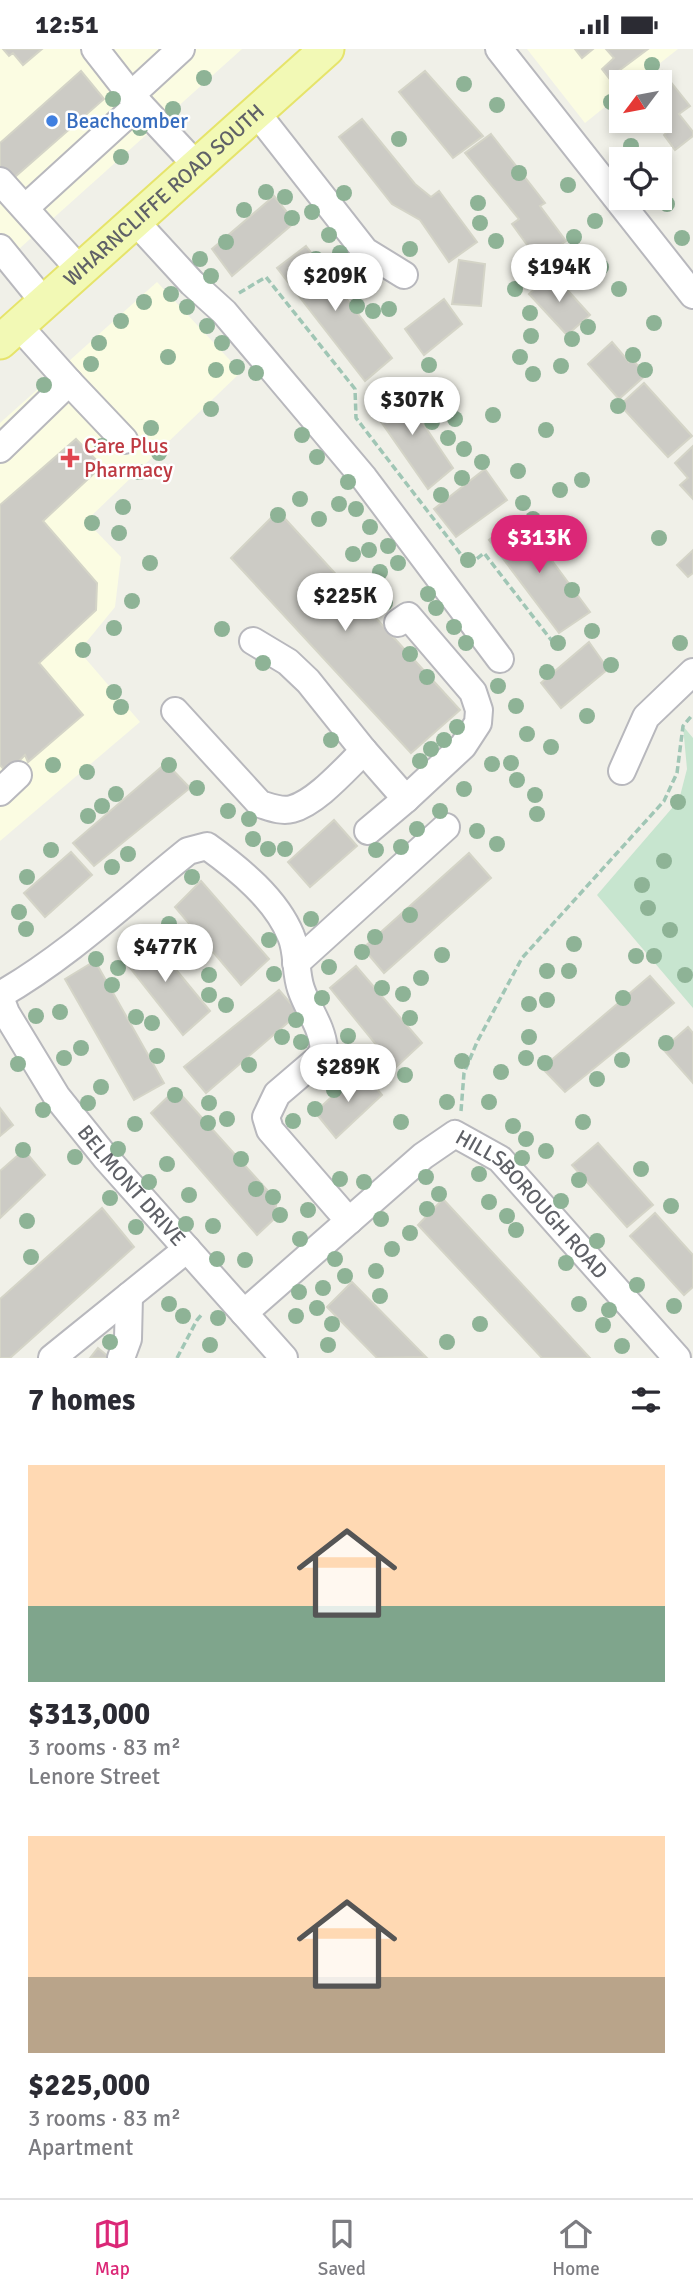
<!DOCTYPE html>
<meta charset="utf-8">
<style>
body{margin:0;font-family:Signika,sans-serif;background:#f2f2f3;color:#2b2b33;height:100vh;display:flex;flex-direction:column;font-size:26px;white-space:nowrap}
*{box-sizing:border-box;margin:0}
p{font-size:23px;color:#7c7c81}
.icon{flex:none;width:38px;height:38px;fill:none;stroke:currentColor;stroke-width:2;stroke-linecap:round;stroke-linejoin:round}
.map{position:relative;height:1309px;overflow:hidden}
.side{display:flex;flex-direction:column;background:#fff;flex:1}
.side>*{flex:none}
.needle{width:46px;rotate:238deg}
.controls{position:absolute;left:609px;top:21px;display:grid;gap:14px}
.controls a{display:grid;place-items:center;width:63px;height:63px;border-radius:0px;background:#fff;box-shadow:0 4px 10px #0003;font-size:35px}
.price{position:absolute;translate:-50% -60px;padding:0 16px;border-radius:24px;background:#fff;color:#222;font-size:23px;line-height:46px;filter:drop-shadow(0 2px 4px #0008)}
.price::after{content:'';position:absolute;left:50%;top:42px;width:21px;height:16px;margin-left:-10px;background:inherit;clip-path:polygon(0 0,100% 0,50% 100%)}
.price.active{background:#db2777;color:#fff}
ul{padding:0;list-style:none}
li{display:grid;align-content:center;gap:14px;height:371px;padding:0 28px}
li span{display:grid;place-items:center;height:217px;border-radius:0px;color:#555}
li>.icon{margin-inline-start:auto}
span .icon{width:126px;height:126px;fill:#fffc;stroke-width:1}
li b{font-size:30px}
h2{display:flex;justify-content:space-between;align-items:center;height:84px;padding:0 28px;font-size:30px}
.status{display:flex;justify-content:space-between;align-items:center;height:49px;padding:0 35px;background:#fff;direction:ltr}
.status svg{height:19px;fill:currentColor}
.menu{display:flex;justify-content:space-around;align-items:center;height:98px;border-top:2px solid #e1e1e2;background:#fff;font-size:19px;color:#7c7c81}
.menu a{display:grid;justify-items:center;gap:4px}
.menu .active{color:#db2777}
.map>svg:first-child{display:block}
.commercial{fill:#fbfce2}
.green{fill:#c7e5cf}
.building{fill:#cccbc5;stroke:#d4d4c7;stroke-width:2}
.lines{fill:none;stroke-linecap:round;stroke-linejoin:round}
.minor-casing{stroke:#b8b8bd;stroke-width:30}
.major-casing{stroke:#e6e46b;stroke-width:37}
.path{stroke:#a0c6b5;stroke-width:3.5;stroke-dasharray:7 3.5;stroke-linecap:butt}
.minor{stroke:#fff;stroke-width:26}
.major{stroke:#f2f9b5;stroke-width:33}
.tree{fill:#8eb396}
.shop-dot{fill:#3f7fe0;stroke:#fff;stroke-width:2.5}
.health-dot{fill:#e0444e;stroke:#fff;stroke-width:2.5}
.labels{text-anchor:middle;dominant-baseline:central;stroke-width:5;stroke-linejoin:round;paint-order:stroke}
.shop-label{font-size:21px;fill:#366cbe;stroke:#fff;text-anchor:start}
.street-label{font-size:21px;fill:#5f6167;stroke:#fff}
.health-label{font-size:21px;fill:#be3a42;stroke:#fff;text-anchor:start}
</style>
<div class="status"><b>12:51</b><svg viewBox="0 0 49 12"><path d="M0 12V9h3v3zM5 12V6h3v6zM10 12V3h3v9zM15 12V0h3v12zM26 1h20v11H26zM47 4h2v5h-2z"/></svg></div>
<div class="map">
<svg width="693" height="1309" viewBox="0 0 693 1309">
<rect width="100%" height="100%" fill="#f0f0e8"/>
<path class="commercial" d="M0,0H242L0,217Z
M527,0H678L636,33H621V45L585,74Z
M157,233L241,323L86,472L121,508L115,558L79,602L140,673L0,792V374Z"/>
<path class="green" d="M683,677L693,689V959L597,846L679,751L687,720Z"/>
<path class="building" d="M3,0H42L23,16L13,4L9,7Z
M575,0H593L582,9Z
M606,0H648L609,29L602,20L614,9Z
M81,22L104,50L8,134L0,124V94Z
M425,22L483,87L453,109L399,43Z
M662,22L690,57L679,65L693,83V87L675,101L664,86L667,83L658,72L660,33H648Z
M362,70L415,135L431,148L439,142L477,193L449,213L420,171L392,155L339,88Z
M491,85L545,154L540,157L566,192L538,211L512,175L519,170L465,104Z
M274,147L295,173L232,227L212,200Z
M306,197L392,309L365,332L277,219Z
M459,211L485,215L481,257L452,255Z
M552,224L590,266L567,286L529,245Z
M444,250L462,275L424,306L405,280Z
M612,293L629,313L633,311L646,326L619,350L588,315Z
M644,334L692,387L668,408L620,356Z
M397,336L453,419L428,440L370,357Z
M76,390L102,417L43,472L97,534L96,561L39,614L83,666L28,713L25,706L7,724L0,716V456Z
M693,397V450L680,436L688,429L675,414Z
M485,420L507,451L456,488L434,460Z
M278,462L460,661L411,704L231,509Z
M519,467L590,563L559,584L489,491Z
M693,501V524L688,528L677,516Z
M589,593L608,620L561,659L541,634Z
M166,714L190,739L94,817L73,794Z
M334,771L357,797L310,838L288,813Z
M71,803L92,826L45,868L24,844Z
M469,804L491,829L384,924L363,899Z
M201,832L269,910L241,936L175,858Z
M145,883L210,962L183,986L120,906Z
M95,912L164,1034L134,1051L65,930Z
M356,917L422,994L395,1019L330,939Z
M650,927L674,954L565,1043L542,1019Z
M279,941L299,964L206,1044L184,1018Z
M688,978L693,984V1034L663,1000Z
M361,1021L382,1046L336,1089L315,1063Z
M176,1040L277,1152L273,1171L257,1186L151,1064Z
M0,1059L13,1076L0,1087Z
M598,1094L653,1156L627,1178L572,1116Z
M24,1101L45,1126L0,1169V1122Z
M443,1150L590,1309H542L418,1176Z
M102,1159L134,1198L10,1309H0V1250Z
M655,1164L693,1206V1238L684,1246L630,1187Z
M352,1233L426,1308L377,1309L327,1258Z
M98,1299L110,1309H90Z"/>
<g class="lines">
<g class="minor-casing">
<g id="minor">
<path d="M95,0L131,46"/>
<path d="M181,0L131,46L197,117"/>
<path d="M499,0L693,246"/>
<path d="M256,63L365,202L404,226"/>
<path d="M0,132L80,221"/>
<path d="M25,159L139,55"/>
<path d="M135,172L192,234L224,263L364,429L500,610"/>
<path d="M0,199L44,253"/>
<path d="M69,333L124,391"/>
<path d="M0,400L69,333L18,276"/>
<path d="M175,662L260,755C270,758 281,763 292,760C317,753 345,720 364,702L308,632L288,613L253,592"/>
<path d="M364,702L406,750L463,697L478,674L479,661L473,643L408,567L398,574"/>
<path d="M622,722L646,668L693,623"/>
<path d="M0,743L18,726"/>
<path d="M368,782L406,750"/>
<path d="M296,914L446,778"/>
<path d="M0,946C68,907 127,851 188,802L207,797C239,820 276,850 291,887C298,903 295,923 301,940C308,961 322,977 324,1000L318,1010L277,1045L266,1068L270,1081L349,1172"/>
<path id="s1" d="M0,948L6,964L57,1048L106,1109L284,1309"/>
<path id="s2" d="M244,1264L423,1107L455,1085L500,1110L677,1309"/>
<path d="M52,1309L187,1200"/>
<path d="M121,1309L128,1290L129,1247"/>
</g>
</g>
<g class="major-casing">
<g id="major">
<path id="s3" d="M0,293L327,0"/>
</g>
</g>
<path class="path" d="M239,244L266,228L355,340L356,369L469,516L484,504L555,596
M461,1062L464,1024L477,993L522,909L664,752L677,724L683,677L693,665
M177,1309L197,1271L203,1264"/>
<use href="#minor" class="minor"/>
<use href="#major" class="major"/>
</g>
<g class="tree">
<circle cx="652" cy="16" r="8"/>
<circle cx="204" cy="29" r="8"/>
<circle cx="464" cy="35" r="8"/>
<circle cx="113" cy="50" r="8"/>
<circle cx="611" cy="53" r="8"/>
<circle cx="497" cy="56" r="8"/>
<circle cx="173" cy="60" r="8"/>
<circle cx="140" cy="79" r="8"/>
<circle cx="399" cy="90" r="8"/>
<circle cx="631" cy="97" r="8"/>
<circle cx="121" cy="108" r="8"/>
<circle cx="519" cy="124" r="8"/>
<circle cx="568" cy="136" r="8"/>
<circle cx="266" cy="143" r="8"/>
<circle cx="344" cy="144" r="8"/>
<circle cx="285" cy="148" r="8"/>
<circle cx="478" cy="154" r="8"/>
<circle cx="667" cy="155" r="8"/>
<circle cx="244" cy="161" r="8"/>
<circle cx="312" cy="163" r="8"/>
<circle cx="292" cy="169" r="8"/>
<circle cx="595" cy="172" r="8"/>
<circle cx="480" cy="174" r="8"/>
<circle cx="329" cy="186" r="8"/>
<circle cx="574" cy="188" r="8"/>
<circle cx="682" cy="189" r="8"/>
<circle cx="496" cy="192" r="8"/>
<circle cx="226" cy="193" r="8"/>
<circle cx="410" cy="200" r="8"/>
<circle cx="340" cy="204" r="8"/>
<circle cx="200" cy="210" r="8"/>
<circle cx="316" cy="210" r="8"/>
<circle cx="601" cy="218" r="8"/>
<circle cx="211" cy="227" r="8"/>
<circle cx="515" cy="240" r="8"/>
<circle cx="619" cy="240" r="8"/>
<circle cx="171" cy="245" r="8"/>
<circle cx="144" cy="253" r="8"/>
<circle cx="357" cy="257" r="8"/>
<circle cx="187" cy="258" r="8"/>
<circle cx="389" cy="260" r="8"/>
<circle cx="373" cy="262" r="8"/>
<circle cx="530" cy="264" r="8"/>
<circle cx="121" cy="272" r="8"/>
<circle cx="654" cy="274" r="8"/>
<circle cx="207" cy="277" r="8"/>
<circle cx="588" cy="278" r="8"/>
<circle cx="531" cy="287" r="8"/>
<circle cx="572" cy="290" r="8"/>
<circle cx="99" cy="294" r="8"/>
<circle cx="222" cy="294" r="8"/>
<circle cx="633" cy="306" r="8"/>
<circle cx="168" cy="308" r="8"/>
<circle cx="520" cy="308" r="8"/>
<circle cx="91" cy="315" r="8"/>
<circle cx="429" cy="316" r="8"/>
<circle cx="561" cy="317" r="8"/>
<circle cx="237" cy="318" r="8"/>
<circle cx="216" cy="321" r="8"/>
<circle cx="645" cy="321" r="8"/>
<circle cx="256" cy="324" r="8"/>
<circle cx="533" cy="325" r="8"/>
<circle cx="44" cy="336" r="8"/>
<circle cx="618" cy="357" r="8"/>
<circle cx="211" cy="360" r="8"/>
<circle cx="493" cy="366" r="8"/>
<circle cx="455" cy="370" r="8"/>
<circle cx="432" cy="373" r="8"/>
<circle cx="151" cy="379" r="8"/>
<circle cx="546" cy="381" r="8"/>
<circle cx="302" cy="386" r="8"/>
<circle cx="448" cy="389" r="8"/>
<circle cx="102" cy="397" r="8"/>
<circle cx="464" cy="400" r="8"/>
<circle cx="159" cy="404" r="8"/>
<circle cx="317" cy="408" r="8"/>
<circle cx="482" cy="413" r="8"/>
<circle cx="518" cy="422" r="8"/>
<circle cx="139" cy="423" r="8"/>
<circle cx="462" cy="429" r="8"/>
<circle cx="582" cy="431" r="8"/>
<circle cx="348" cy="433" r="8"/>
<circle cx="560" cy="441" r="8"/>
<circle cx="441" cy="446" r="8"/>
<circle cx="300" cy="450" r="8"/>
<circle cx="523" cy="454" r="8"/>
<circle cx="339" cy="455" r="8"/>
<circle cx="123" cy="458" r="8"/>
<circle cx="356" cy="460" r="8"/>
<circle cx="278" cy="466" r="8"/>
<circle cx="319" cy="470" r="8"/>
<circle cx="533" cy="470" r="8"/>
<circle cx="92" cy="474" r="8"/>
<circle cx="370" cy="478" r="8"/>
<circle cx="119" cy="484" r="8"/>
<circle cx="659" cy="489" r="8"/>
<circle cx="388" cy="497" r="8"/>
<circle cx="369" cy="501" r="8"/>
<circle cx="353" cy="505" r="8"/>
<circle cx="468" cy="511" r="8"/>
<circle cx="150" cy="514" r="8"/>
<circle cx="398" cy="514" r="8"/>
<circle cx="380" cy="523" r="8"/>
<circle cx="368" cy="534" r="8"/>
<circle cx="572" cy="541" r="8"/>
<circle cx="428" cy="545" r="8"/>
<circle cx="132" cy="552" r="8"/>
<circle cx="385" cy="554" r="8"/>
<circle cx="436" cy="559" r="8"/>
<circle cx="454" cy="578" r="8"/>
<circle cx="114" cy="579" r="8"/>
<circle cx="222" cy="580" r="8"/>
<circle cx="592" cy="582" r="8"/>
<circle cx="466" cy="594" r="8"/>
<circle cx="558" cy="594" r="8"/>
<circle cx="680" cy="594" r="8"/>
<circle cx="83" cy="601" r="8"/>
<circle cx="410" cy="605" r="8"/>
<circle cx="263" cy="614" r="8"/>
<circle cx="611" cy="616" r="8"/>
<circle cx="547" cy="623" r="8"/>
<circle cx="427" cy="628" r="8"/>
<circle cx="498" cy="637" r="8"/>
<circle cx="114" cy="643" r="8"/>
<circle cx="516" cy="657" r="8"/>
<circle cx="121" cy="658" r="8"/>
<circle cx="587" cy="667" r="8"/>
<circle cx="457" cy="678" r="8"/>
<circle cx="527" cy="685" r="8"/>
<circle cx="331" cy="691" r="8"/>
<circle cx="444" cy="691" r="8"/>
<circle cx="551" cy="698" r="8"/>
<circle cx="431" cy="700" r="8"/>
<circle cx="420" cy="712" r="8"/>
<circle cx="511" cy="714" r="8"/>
<circle cx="492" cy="715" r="8"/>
<circle cx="53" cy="716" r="8"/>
<circle cx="169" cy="716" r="8"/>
<circle cx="87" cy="723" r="8"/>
<circle cx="517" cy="731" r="8"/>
<circle cx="197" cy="739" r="8"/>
<circle cx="464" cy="740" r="8"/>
<circle cx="116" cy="745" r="8"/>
<circle cx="535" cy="746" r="8"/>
<circle cx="678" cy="753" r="8"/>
<circle cx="102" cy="757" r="8"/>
<circle cx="228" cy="762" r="8"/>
<circle cx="440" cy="762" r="8"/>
<circle cx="537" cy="765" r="8"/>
<circle cx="88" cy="767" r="8"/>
<circle cx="249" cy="770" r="8"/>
<circle cx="417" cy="780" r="8"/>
<circle cx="477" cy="782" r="8"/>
<circle cx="253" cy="790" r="8"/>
<circle cx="497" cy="795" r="8"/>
<circle cx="401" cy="798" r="8"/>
<circle cx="268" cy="800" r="8"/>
<circle cx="285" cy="800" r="8"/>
<circle cx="51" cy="801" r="8"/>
<circle cx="376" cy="801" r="8"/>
<circle cx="128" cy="805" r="8"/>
<circle cx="664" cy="812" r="8"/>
<circle cx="112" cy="818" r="8"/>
<circle cx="27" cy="828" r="8"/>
<circle cx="192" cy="828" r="8"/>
<circle cx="642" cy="836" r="8"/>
<circle cx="648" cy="859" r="8"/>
<circle cx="19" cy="863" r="8"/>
<circle cx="410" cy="866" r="8"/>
<circle cx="311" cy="870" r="8"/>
<circle cx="169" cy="875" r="8"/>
<circle cx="26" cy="880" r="8"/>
<circle cx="670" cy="881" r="8"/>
<circle cx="156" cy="886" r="8"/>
<circle cx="375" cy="888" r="8"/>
<circle cx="269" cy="891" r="8"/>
<circle cx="574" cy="895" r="8"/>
<circle cx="185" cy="897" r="8"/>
<circle cx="362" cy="903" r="8"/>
<circle cx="442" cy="906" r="8"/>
<circle cx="636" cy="907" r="8"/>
<circle cx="654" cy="907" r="8"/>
<circle cx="96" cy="910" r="8"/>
<circle cx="329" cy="918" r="8"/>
<circle cx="118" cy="919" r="8"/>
<circle cx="547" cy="922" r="8"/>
<circle cx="569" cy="922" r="8"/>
<circle cx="274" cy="925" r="8"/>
<circle cx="209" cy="926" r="8"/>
<circle cx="685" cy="926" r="8"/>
<circle cx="421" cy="929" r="8"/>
<circle cx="112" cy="936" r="8"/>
<circle cx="382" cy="939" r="8"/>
<circle cx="403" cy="945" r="8"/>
<circle cx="209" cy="946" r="8"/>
<circle cx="322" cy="949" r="8"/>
<circle cx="623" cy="949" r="8"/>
<circle cx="547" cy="951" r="8"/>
<circle cx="529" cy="955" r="8"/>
<circle cx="226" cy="956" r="8"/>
<circle cx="60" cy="963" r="8"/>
<circle cx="36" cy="967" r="8"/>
<circle cx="136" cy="968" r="8"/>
<circle cx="410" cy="969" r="8"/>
<circle cx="296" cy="971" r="8"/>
<circle cx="152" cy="974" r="8"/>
<circle cx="348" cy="987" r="8"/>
<circle cx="282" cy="988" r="8"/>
<circle cx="529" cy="988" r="8"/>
<circle cx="301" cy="993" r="8"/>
<circle cx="666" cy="994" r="8"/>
<circle cx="81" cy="999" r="8"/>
<circle cx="157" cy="1007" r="8"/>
<circle cx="64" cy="1009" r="8"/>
<circle cx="526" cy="1009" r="8"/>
<circle cx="622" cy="1011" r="8"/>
<circle cx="462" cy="1012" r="8"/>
<circle cx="545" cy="1014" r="8"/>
<circle cx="18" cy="1015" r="8"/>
<circle cx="249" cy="1016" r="8"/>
<circle cx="501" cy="1023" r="8"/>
<circle cx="362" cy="1024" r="8"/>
<circle cx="405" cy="1026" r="8"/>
<circle cx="347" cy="1030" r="8"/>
<circle cx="597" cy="1030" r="8"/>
<circle cx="101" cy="1038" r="8"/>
<circle cx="334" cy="1041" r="8"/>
<circle cx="175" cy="1046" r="8"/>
<circle cx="447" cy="1053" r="8"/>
<circle cx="489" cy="1053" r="8"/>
<circle cx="88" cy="1054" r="8"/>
<circle cx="209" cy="1054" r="8"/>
<circle cx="315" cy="1060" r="8"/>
<circle cx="43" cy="1061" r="8"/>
<circle cx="227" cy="1070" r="8"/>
<circle cx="293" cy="1072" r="8"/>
<circle cx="401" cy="1073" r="8"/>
<circle cx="583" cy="1073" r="8"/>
<circle cx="208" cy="1074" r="8"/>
<circle cx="135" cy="1075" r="8"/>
<circle cx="513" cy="1077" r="8"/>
<circle cx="526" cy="1090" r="8"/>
<circle cx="118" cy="1100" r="8"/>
<circle cx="23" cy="1101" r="8"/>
<circle cx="546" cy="1102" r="8"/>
<circle cx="75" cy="1108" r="8"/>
<circle cx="522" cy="1109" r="8"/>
<circle cx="241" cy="1110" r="8"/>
<circle cx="167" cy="1115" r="8"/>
<circle cx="641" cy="1120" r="8"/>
<circle cx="479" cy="1125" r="8"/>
<circle cx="426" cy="1128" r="8"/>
<circle cx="340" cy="1130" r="8"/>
<circle cx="579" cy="1131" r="8"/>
<circle cx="149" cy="1133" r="8"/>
<circle cx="364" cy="1133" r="8"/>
<circle cx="256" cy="1140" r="8"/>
<circle cx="439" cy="1145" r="8"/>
<circle cx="189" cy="1146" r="8"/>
<circle cx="273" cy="1148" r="8"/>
<circle cx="110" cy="1149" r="8"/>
<circle cx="561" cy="1152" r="8"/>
<circle cx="489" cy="1153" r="8"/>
<circle cx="671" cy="1157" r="8"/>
<circle cx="427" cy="1160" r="8"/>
<circle cx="308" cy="1161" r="8"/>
<circle cx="280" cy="1166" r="8"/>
<circle cx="507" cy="1167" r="8"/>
<circle cx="381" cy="1170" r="8"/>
<circle cx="27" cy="1172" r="8"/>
<circle cx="186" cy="1175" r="8"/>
<circle cx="213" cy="1177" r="8"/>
<circle cx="136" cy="1178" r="8"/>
<circle cx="516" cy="1181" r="8"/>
<circle cx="410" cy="1184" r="8"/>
<circle cx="300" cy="1190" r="8"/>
<circle cx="597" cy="1192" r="8"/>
<circle cx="392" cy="1200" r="8"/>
<circle cx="31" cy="1208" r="8"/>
<circle cx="217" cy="1210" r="8"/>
<circle cx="335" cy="1210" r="8"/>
<circle cx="245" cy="1211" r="8"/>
<circle cx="566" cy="1214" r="8"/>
<circle cx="376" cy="1222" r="8"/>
<circle cx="345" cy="1227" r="8"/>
<circle cx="637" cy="1236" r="8"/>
<circle cx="323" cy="1239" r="8"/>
<circle cx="299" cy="1243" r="8"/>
<circle cx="380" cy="1247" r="8"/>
<circle cx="169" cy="1255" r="8"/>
<circle cx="579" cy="1255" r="8"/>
<circle cx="674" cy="1257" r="8"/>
<circle cx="317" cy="1259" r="8"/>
<circle cx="609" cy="1261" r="8"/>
<circle cx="183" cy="1267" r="8"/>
<circle cx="296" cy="1267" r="8"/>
<circle cx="218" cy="1269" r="8"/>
<circle cx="332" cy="1275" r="8"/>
<circle cx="480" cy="1275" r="8"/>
<circle cx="603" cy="1276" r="8"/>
<circle cx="110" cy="1293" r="8"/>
<circle cx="447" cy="1293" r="8"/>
<circle cx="210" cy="1296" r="8"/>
<circle cx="328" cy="1296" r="8"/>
<circle cx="622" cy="1297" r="8"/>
</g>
<circle class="shop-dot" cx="52" cy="72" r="7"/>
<path class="health-dot" d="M66.5 398.5h7v7h7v7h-7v7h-7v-7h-7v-7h7z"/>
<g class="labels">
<g class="shop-label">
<text x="66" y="72">Beachcomber</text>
</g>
<g class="street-label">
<text stroke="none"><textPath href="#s3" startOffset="220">WHARNCLIFFE ROAD SOUTH</textPath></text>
<text stroke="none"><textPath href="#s1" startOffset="231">BELMONT DRIVE</textPath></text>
<text stroke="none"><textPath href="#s2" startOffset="382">HILLSBOROUGH ROAD</textPath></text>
</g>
<g class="health-label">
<text x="84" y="397">Care Plus<tspan x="84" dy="24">Pharmacy</tspan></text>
</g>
</g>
</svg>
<div class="controls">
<a><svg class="needle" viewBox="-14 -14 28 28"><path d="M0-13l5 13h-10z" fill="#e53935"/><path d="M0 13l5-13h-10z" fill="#7c7c81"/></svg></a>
<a><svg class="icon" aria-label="locate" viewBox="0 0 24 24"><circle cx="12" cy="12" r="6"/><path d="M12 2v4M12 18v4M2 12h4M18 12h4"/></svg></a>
</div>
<b class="price" style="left:559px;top:255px">$194K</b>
<b class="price" style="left:335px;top:264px">$209K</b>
<b class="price" style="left:412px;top:388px">$307K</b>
<b class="price active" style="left:539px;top:526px">$313K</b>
<b class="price" style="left:345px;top:584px">$225K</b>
<b class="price" style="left:165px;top:935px">$477K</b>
<b class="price" style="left:348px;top:1055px">$289K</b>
</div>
<section class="side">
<h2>7 homes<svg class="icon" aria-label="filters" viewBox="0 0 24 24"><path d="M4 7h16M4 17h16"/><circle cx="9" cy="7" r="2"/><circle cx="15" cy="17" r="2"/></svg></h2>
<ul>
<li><span style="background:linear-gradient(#ffd9b3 65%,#7fa58c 0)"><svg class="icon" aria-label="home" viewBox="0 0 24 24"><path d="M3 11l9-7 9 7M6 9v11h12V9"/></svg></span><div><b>$313,000</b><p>3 rooms · 83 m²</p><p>Lenore Street</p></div></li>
<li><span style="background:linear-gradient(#ffd9b3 65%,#b9a48a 0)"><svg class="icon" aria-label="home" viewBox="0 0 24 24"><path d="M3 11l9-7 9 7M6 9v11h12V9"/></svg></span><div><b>$225,000</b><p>3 rooms · 83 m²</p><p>Apartment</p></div></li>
</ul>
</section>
<nav class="menu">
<a class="active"><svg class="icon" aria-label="map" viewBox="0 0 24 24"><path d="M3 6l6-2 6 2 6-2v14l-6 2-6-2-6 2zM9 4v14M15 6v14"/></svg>Map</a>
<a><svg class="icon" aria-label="saved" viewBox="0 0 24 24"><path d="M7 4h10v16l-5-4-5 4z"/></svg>Saved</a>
<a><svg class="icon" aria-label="home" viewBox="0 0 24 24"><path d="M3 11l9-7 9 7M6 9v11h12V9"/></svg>Home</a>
</nav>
